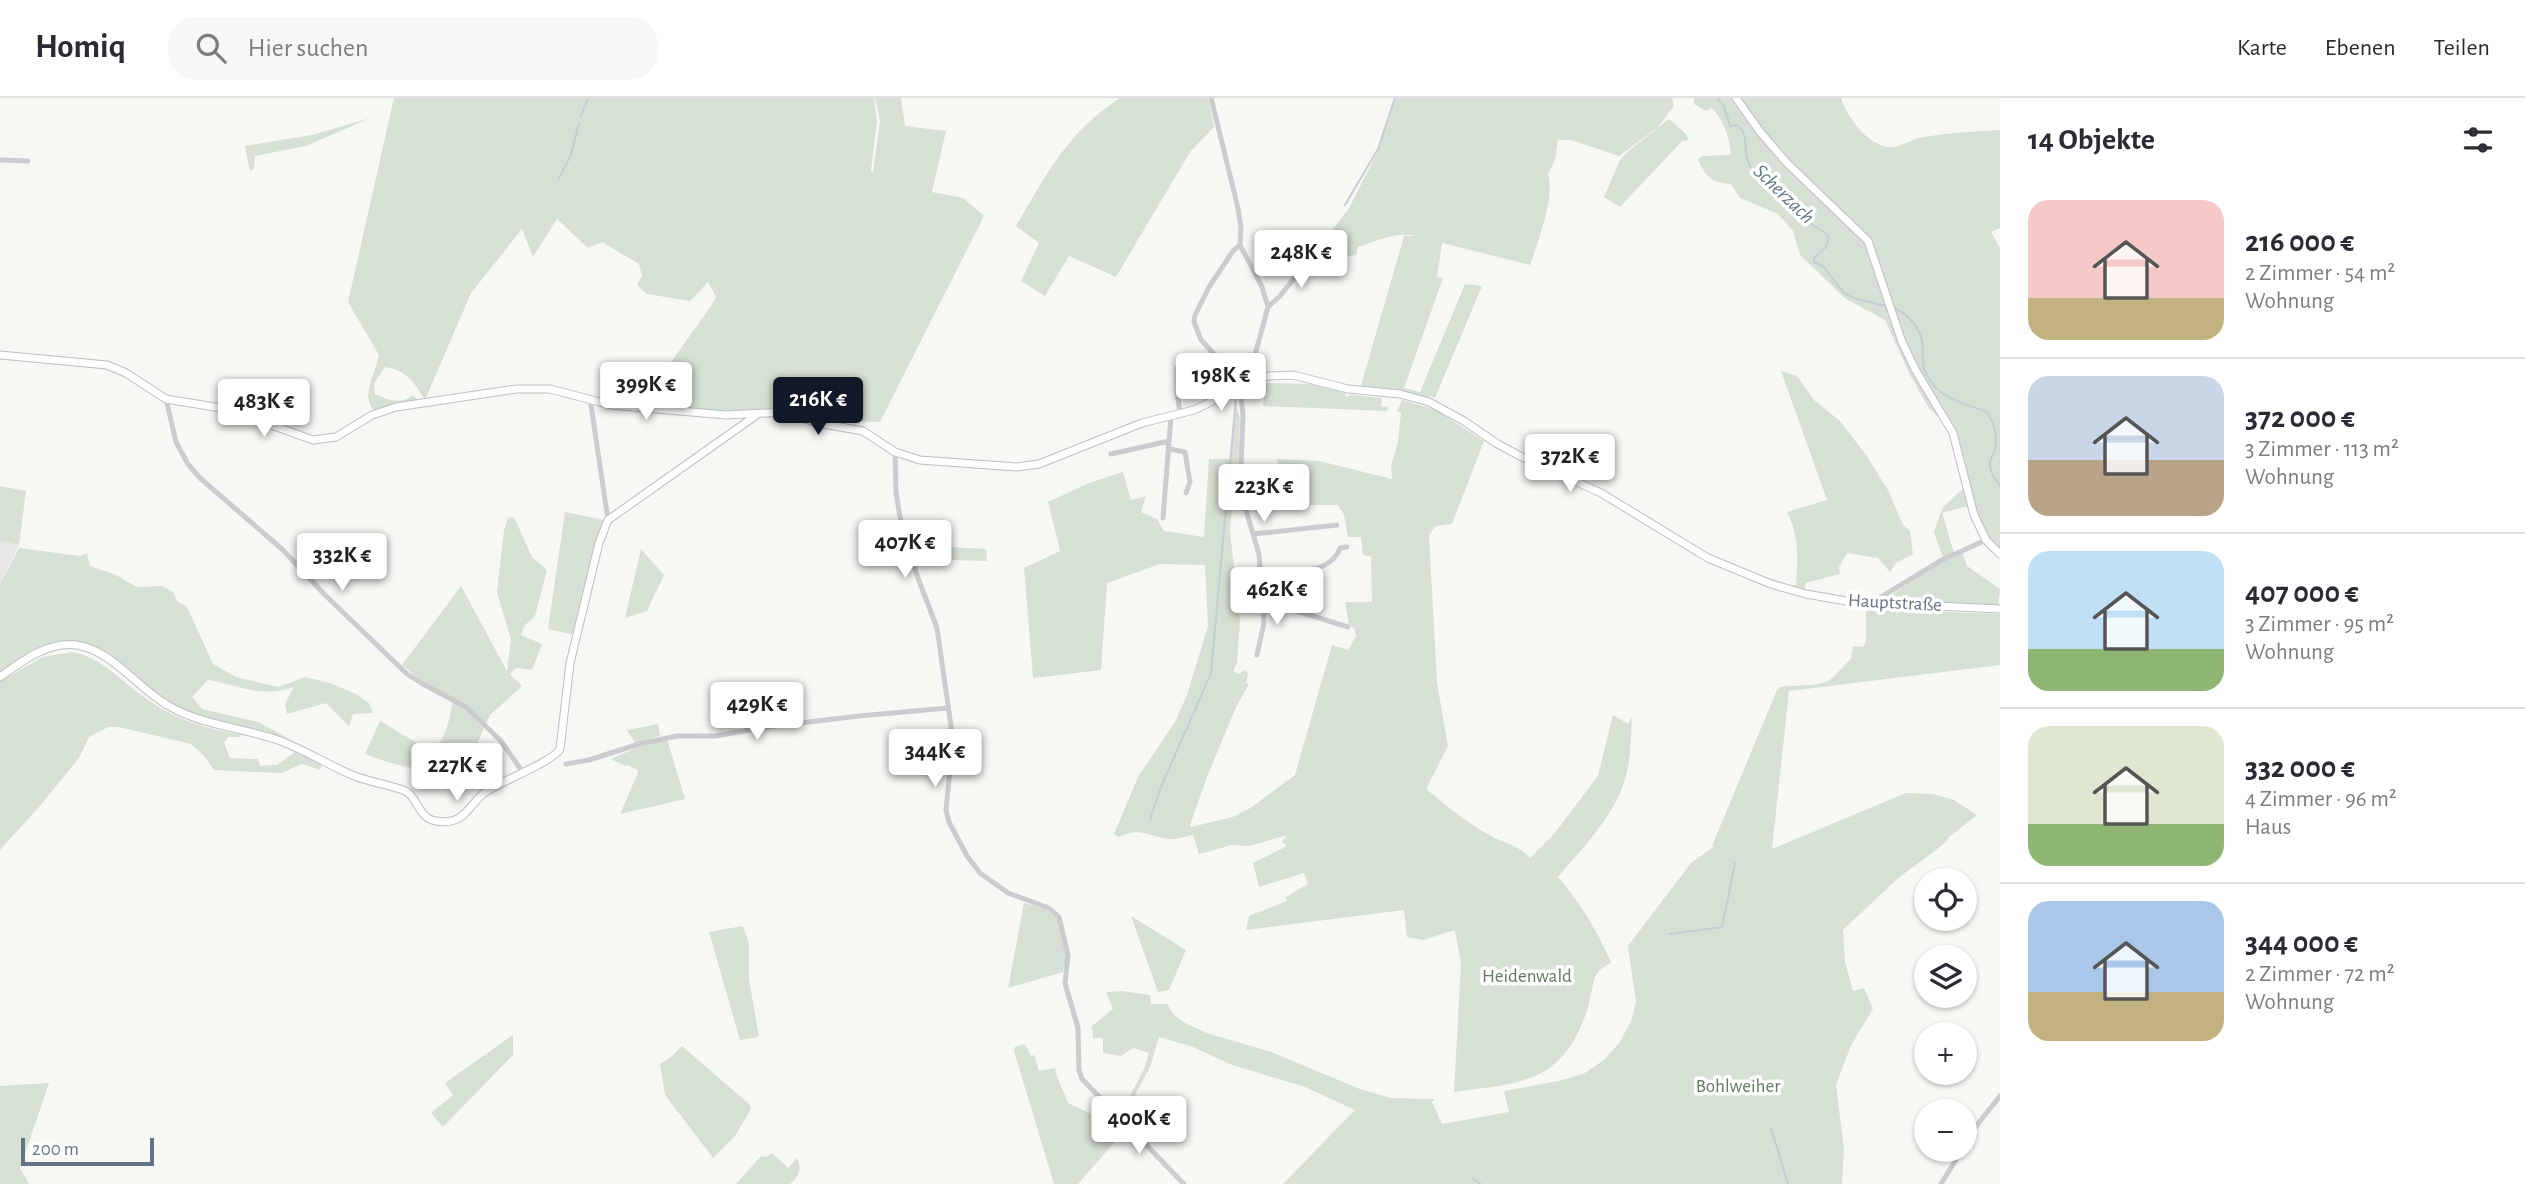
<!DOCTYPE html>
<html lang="de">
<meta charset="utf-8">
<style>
body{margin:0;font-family:"Alegreya Sans",sans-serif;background:#f7f7f7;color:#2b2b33;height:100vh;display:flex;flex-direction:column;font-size:26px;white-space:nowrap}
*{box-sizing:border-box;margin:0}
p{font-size:23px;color:#7c7c81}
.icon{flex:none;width:38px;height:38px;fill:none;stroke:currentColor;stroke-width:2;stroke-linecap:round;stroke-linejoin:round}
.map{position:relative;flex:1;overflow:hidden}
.details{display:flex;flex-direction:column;background:#fff;width:525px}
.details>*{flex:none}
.fabs{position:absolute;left:1914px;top:770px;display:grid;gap:14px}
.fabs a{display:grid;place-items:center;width:63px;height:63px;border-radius:50%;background:#fff;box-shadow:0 2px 5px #0004;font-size:35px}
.scale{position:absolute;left:21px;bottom:18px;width:133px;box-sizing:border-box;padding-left:7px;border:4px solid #637388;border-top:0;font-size:19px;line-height:24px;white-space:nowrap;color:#637388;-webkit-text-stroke:5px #fff;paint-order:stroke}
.price{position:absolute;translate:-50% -60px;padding:0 16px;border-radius:7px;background:#fff;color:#222;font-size:23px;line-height:46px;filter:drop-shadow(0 2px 4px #0008)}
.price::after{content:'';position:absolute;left:50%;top:42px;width:21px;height:16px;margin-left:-10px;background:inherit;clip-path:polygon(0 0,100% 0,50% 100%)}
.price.selected{background:#111827;color:#fff}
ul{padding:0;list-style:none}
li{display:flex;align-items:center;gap:21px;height:175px;padding:0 28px}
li+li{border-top:2px solid #e1e1e2}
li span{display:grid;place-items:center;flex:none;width:196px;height:140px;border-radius:21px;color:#555}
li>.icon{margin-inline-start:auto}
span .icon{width:84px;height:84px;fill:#fffc;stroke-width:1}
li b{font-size:30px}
h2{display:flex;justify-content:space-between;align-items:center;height:84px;padding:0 28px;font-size:30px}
header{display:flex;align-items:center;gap:42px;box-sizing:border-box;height:98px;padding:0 35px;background:#fff;border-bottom:2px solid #e1e1e2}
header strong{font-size:33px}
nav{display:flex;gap:38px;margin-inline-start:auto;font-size:24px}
.search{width:490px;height:63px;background:#f7f7f7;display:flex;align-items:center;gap:18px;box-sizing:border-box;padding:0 24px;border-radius:28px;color:#7c7c81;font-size:26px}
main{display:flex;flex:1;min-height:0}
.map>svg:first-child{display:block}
.built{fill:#e8e8e7}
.green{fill:#d7e0d4}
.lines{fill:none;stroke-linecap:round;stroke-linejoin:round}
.stream{stroke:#c4ced4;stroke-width:2}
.secondary-casing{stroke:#bbbfc5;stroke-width:9}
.street{stroke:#caccd0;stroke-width:5}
.secondary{stroke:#fff;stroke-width:7}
.labels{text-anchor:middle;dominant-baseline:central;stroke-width:7;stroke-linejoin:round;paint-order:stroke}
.street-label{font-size:19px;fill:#637388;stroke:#fff}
.park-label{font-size:19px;fill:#61795f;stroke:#fff}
.water-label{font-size:21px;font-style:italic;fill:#5f7684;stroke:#fff}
</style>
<header>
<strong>Homiq</strong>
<div class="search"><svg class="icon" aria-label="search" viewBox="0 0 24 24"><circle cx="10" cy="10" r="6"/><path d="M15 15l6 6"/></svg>Hier suchen</div>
<nav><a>Karte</a><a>Ebenen</a><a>Teilen</a></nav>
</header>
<main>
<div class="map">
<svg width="2000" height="1086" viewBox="0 0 2000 1086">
<rect width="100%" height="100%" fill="#f7f7f4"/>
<path class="built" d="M0,443L19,447L0,486Z"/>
<path class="green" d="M394,0H874L877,24L871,73L873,75L880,23L875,0H901L905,28L946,33L932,94L963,100L984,118L880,324L841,323L802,312L778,310L723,314L641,306L711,208L716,199L708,184L690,203L647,196L637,187L642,178L639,166L602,144L588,150L557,121L533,159L522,131L471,195L425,302C414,284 406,272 385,269L374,286L375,296C388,302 401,307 413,297L417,302L375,313C359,300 376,274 379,257L348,204Z
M1120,0H1208L1214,29L1190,54L1116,179L1069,158L1045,198L1021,183L1039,145L1016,128C1048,74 1066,36 1120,0Z
M1396,0H1672L1674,8L1658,29L1619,58L1571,42H1558L1555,62L1548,76C1555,100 1538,143 1530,167L1442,145L1437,179L1443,180L1404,290L1420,294L1465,186L1482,188L1435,300L1429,298L1427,301L1360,291L1404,138H1416C1397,133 1376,143 1358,149L1356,157L1340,159L1315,154L1349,110L1375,59Z
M1694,0H1841C1847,19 1867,46 1888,49C1900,51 1912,40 1924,39C1949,35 1975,33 2000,32V130L1991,134L2000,150V452C1970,422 1972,381 1959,343C1955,331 1946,321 1938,310L1941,321L1929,310L1911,279L1885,222L1846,201L1800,157L1793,133L1778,116L1740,100L1731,86C1712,85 1705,78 1698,61L1702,58L1731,57C1729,38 1725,25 1712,10L1706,13L1694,6Z
M370,20L306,48L255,58L254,71L250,73L245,48L312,37Z
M1669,21L1686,36L1689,42L1682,43L1620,109L1604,99L1619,64L1627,54Z
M1781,273L1797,278L1814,302L1840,323L1866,357L1888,392L1903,427L1910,433L1913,456L1896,465L1890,474L1878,460L1847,455L1839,469L1840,476L1806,485L1804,493L1767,482L1766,479L1793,488L1796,487C1798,461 1799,437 1787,414L1827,402Z
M1266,285L1310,286L1346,295L1345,298L1347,299L1350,297L1382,300L1381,308L1388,309L1387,313L1263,308Z
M1402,302L1436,312L1484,343L1452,426L1436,428L1429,437L1437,585L1448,648L1426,691C1447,708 1467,725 1491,738C1504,745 1520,748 1530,760L1554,736L1598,678L1613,617L1628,626L1632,619C1631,637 1631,657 1627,674C1617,716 1585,747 1558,779C1581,806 1596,831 1611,864C1608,867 1601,870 1598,874C1592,882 1591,900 1588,910C1563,985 1524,985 1454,994L1461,866L1455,832L1423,842L1407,839L1404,812L1246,832L1249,818L1287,803L1286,799L1308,786L1304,775L1259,789L1253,765L1287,748L1282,744L1287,737L1250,748L1232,747L1199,756L1193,737C1186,738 1177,742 1170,741C1149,739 1141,728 1119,739L1114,736L1138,679L1175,624L1187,597L1208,528L1205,467L1160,466L1107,485L1101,572L1033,580L1024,470L1060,453L1048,404L1089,385L1123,374L1131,402L1146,398L1141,414L1157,421L1164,433L1204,439L1209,361H1231L1236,307L1240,320L1238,387L1232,406L1230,433L1240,524L1237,565L1233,573L1239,576L1245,572L1248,575L1246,585L1249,586L1236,609L1207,679L1190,727L1191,729L1233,719L1252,709L1295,677L1332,547L1348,552L1356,538L1354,530L1349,527L1345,504H1372L1371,459L1363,457L1361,439H1348L1344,417L1338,407H1288L1277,361L1319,363L1392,381L1391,368L1398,344L1401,314H1397Z
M0,388L26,393L19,447L0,443Z
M1964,390L1971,407L1942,415L1954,455L1962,454L1967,468L2000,491L1998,508L1914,505L1883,502L1944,463L1934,434L1943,409Z
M565,414L604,422L575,537L548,531Z
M514,419L532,459L547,472L535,518L524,528L521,537L542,546L532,572L516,570L510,576L522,588L490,617L485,628L468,608L424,585L402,567L461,488L507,573L511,542L497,494L504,432L508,420Z
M910,447L986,451L987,463L914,461Z
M19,450L80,458L87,455L90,468L116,477L137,489L162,488L173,494L178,504L187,509L213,566L236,579L278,589L305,579L330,585L356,596L369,605L373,615L353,616L349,628L326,605L287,616L285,606L294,589C260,600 242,588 208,582L192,599L202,611L258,624L290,641L202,621L157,598L93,548L83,545H56L32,554L0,575V486Z
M641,451L664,477L647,513L625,520Z
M1866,511L2000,516V567L1789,593L1772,751L1906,695L1933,696L1954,702L1977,717L1949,739L1944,746L1897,781L1843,832L1845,864L1853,893L1864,890L1873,911L1851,947L1836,987L1844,1051L1842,1086H1283L1355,1012L1305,989L1232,967L1193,949L1159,939L1150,969L1122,1021L1119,1019L1144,971L1149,955L1134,950L1121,958L1103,955V940H1093L1092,928L1113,911L1106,894L1122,893L1150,897L1151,906H1167L1174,917L1185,925L1207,935L1271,954L1360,991L1391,1000L1435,1001L1432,1004L1442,1026L1509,1014L1504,993L1559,983L1585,975L1604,962L1620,944L1631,923L1636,904L1628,848L1691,765L1712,750L1714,751L1712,748L1777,592L1780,589C1795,586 1818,590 1831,581C1834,579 1846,565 1851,561L1853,548L1863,549L1866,544Z
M72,554C102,560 118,580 141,597C174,621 202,630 242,637L239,639H228L224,645L230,660L258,661L260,668L277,667L295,654L322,667L320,672L302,666L281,675L214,672L204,658L191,646L119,629H108L89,639L79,660L38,710L0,752V583L43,559Z
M453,603L465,610L484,630L467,672C426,674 404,671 365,656L380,623L427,651C447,648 449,619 453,603Z
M658,626L660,638L635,645L627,632Z
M667,641L685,701L620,716L637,677L638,672L628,667L625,668L611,661L638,649Z
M1024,805L1044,810L1058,821L1066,859L1063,874L1008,890Z
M1131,818L1186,852L1169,892L1158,894Z
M743,828L749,846V881L759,939L740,942L709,834Z
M513,937V957L443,1029L431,1015L453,997L445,985Z
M1025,946L1031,958L1034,957L1039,973L1055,970C1057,982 1064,993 1068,1005L1096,1018L1097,1032L1109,1034L1117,1023L1125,1032L1078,1086H1054L1014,953L1015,949Z
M682,948L750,1007L751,1011L735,1038L713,1060L665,997L660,966L671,959Z
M49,985L20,1070L29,1086H0V988Z
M772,1055L788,1070L797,1060C802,1072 800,1077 790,1086H736L761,1058L766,1059Z"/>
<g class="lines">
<path class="stream" d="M1717,0L1724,8L1730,28L1737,27C1750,36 1742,55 1750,68C1758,79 1769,86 1780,94C1790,102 1797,114 1807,123C1814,129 1823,132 1829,139L1826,149L1814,160V164L1823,168L1843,194L1853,200L1886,208
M581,18L588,0
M559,80L571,57L579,25
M1345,107L1378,51L1395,0
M1894,210C1907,215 1920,230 1922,243C1925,262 1918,267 1932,285C1943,301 1968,307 1985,313C1994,321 1998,339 1995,351C1994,358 1989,360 1990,367C1990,376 1996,381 2000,388
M1150,722L1161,689L1211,575L1236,300
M1670,836L1722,829L1735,765
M1771,1030L1788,1086
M1473,1081L1481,1086"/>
<g class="secondary-casing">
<path id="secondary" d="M1736,0L1761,35L1787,65L1868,143L1902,244L1916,273L1953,335L1974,417L1986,442L2000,456
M0,257L107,267L126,275L166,301L227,311L313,342L336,339L372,317L396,309L516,291H550L611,307L726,317L784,314L818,325L863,333L895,354L920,362L1017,369L1039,366L1142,325L1194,312L1256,282L1268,278L1293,277L1348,291L1400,296L1429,304L1464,323L1496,345L1520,358L1601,395L1708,460L1771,486L1806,496L1852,504L2000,511
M0,579C22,563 48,543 77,547C113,553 138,591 169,608C202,627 239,629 275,641C302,650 326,666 352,677C369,684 386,686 403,692C418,697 417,720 436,723C467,728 468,705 487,693C504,682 552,664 560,651L570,565L599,445L608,422L758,316"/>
</g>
<path class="street" d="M1211,0L1238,110L1241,130L1240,147L1262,189L1268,209L1256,253V282
M0,62L28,63
M1268,209L1280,198L1315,154
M1177,270V293L1180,316
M1240,289L1243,317L1240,392L1259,456L1262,496L1279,498L1287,510L1348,529
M1235,291L1226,269L1201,242L1194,224L1195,217L1209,189L1233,153L1240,147
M166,301L176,344L188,366L200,380L283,452L324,496L407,576L423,586L466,609L501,643L522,673
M593,302L591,307L608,422
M1170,351L1185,354L1190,384L1186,395
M895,354L896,395L902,430L918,480L937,530L953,642L946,712L949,724L967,758L980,775L1008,795L1049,810L1059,819L1068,857L1065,885L1078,930L1079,972L1082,981L1184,1086
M1111,356L1169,343
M1163,420L1171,318
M1253,436L1337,427
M1261,477C1286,472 1330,479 1340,450L1347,449
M1878,507L1881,499L1942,462L1986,442
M1257,557L1264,525L1262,496
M566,666L589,662L639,646L677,638H715L767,629L859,618L948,610
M1965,1046L1980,1023L2000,998
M1941,1086L1962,1052"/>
<use href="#secondary" class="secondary"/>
</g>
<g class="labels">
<g class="street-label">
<text transform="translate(1895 505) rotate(3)">Hauptstraße</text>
</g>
<g class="park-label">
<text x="1527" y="878">Heidenwald</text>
<text x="1738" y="988">Bohlweiher</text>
</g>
<g class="water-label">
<text transform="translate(1784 96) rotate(44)">Scherzach</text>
</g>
</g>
</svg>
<div class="fabs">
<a><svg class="icon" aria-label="locate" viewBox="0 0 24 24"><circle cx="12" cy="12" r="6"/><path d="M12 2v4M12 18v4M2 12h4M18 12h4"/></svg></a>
<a><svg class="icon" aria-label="layers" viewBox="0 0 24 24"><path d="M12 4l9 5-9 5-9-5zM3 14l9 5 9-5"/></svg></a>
<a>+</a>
<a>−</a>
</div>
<div class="scale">200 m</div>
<b class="price" style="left:1301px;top:192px">248K €</b>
<b class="price" style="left:1221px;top:315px">198K €</b>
<b class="price" style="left:646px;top:324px">399K €</b>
<b class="price selected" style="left:818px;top:339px">216K €</b>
<b class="price" style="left:264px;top:341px">483K €</b>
<b class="price" style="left:1570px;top:396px">372K €</b>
<b class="price" style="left:1264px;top:426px">223K €</b>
<b class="price" style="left:905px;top:482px">407K €</b>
<b class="price" style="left:342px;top:495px">332K €</b>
<b class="price" style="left:1277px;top:529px">462K €</b>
<b class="price" style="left:757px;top:644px">429K €</b>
<b class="price" style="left:935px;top:691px">344K €</b>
<b class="price" style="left:457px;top:705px">227K €</b>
<b class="price" style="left:1139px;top:1058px">400K €</b>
</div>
<section class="details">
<h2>14 Objekte<svg class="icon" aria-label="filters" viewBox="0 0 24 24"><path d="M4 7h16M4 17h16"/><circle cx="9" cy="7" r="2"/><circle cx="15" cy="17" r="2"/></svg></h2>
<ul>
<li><span style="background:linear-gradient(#f6c9c9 70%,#c2b280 0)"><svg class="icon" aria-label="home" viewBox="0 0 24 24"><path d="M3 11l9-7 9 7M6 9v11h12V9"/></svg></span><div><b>216 000 €</b><p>2 Zimmer · 54 m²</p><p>Wohnung</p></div></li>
<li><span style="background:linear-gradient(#c9d6e8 60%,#b9a48a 0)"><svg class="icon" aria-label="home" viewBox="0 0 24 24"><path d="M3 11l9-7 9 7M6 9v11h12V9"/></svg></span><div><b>372 000 €</b><p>3 Zimmer · 113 m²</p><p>Wohnung</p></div></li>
<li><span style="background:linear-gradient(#bfe0f5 70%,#8fb573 0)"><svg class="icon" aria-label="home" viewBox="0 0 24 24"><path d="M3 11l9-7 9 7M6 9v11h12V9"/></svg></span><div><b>407 000 €</b><p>3 Zimmer · 95 m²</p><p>Wohnung</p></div></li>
<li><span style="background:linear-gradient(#dfe7d0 70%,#8fb573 0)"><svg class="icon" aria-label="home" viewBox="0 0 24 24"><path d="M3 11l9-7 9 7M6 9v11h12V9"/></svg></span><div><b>332 000 €</b><p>4 Zimmer · 96 m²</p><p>Haus</p></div></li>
<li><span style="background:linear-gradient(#a9c7e8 65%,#c2b280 0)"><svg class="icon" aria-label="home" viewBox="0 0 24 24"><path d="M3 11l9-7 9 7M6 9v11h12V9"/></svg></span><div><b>344 000 €</b><p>2 Zimmer · 72 m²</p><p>Wohnung</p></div></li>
</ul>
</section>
</main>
